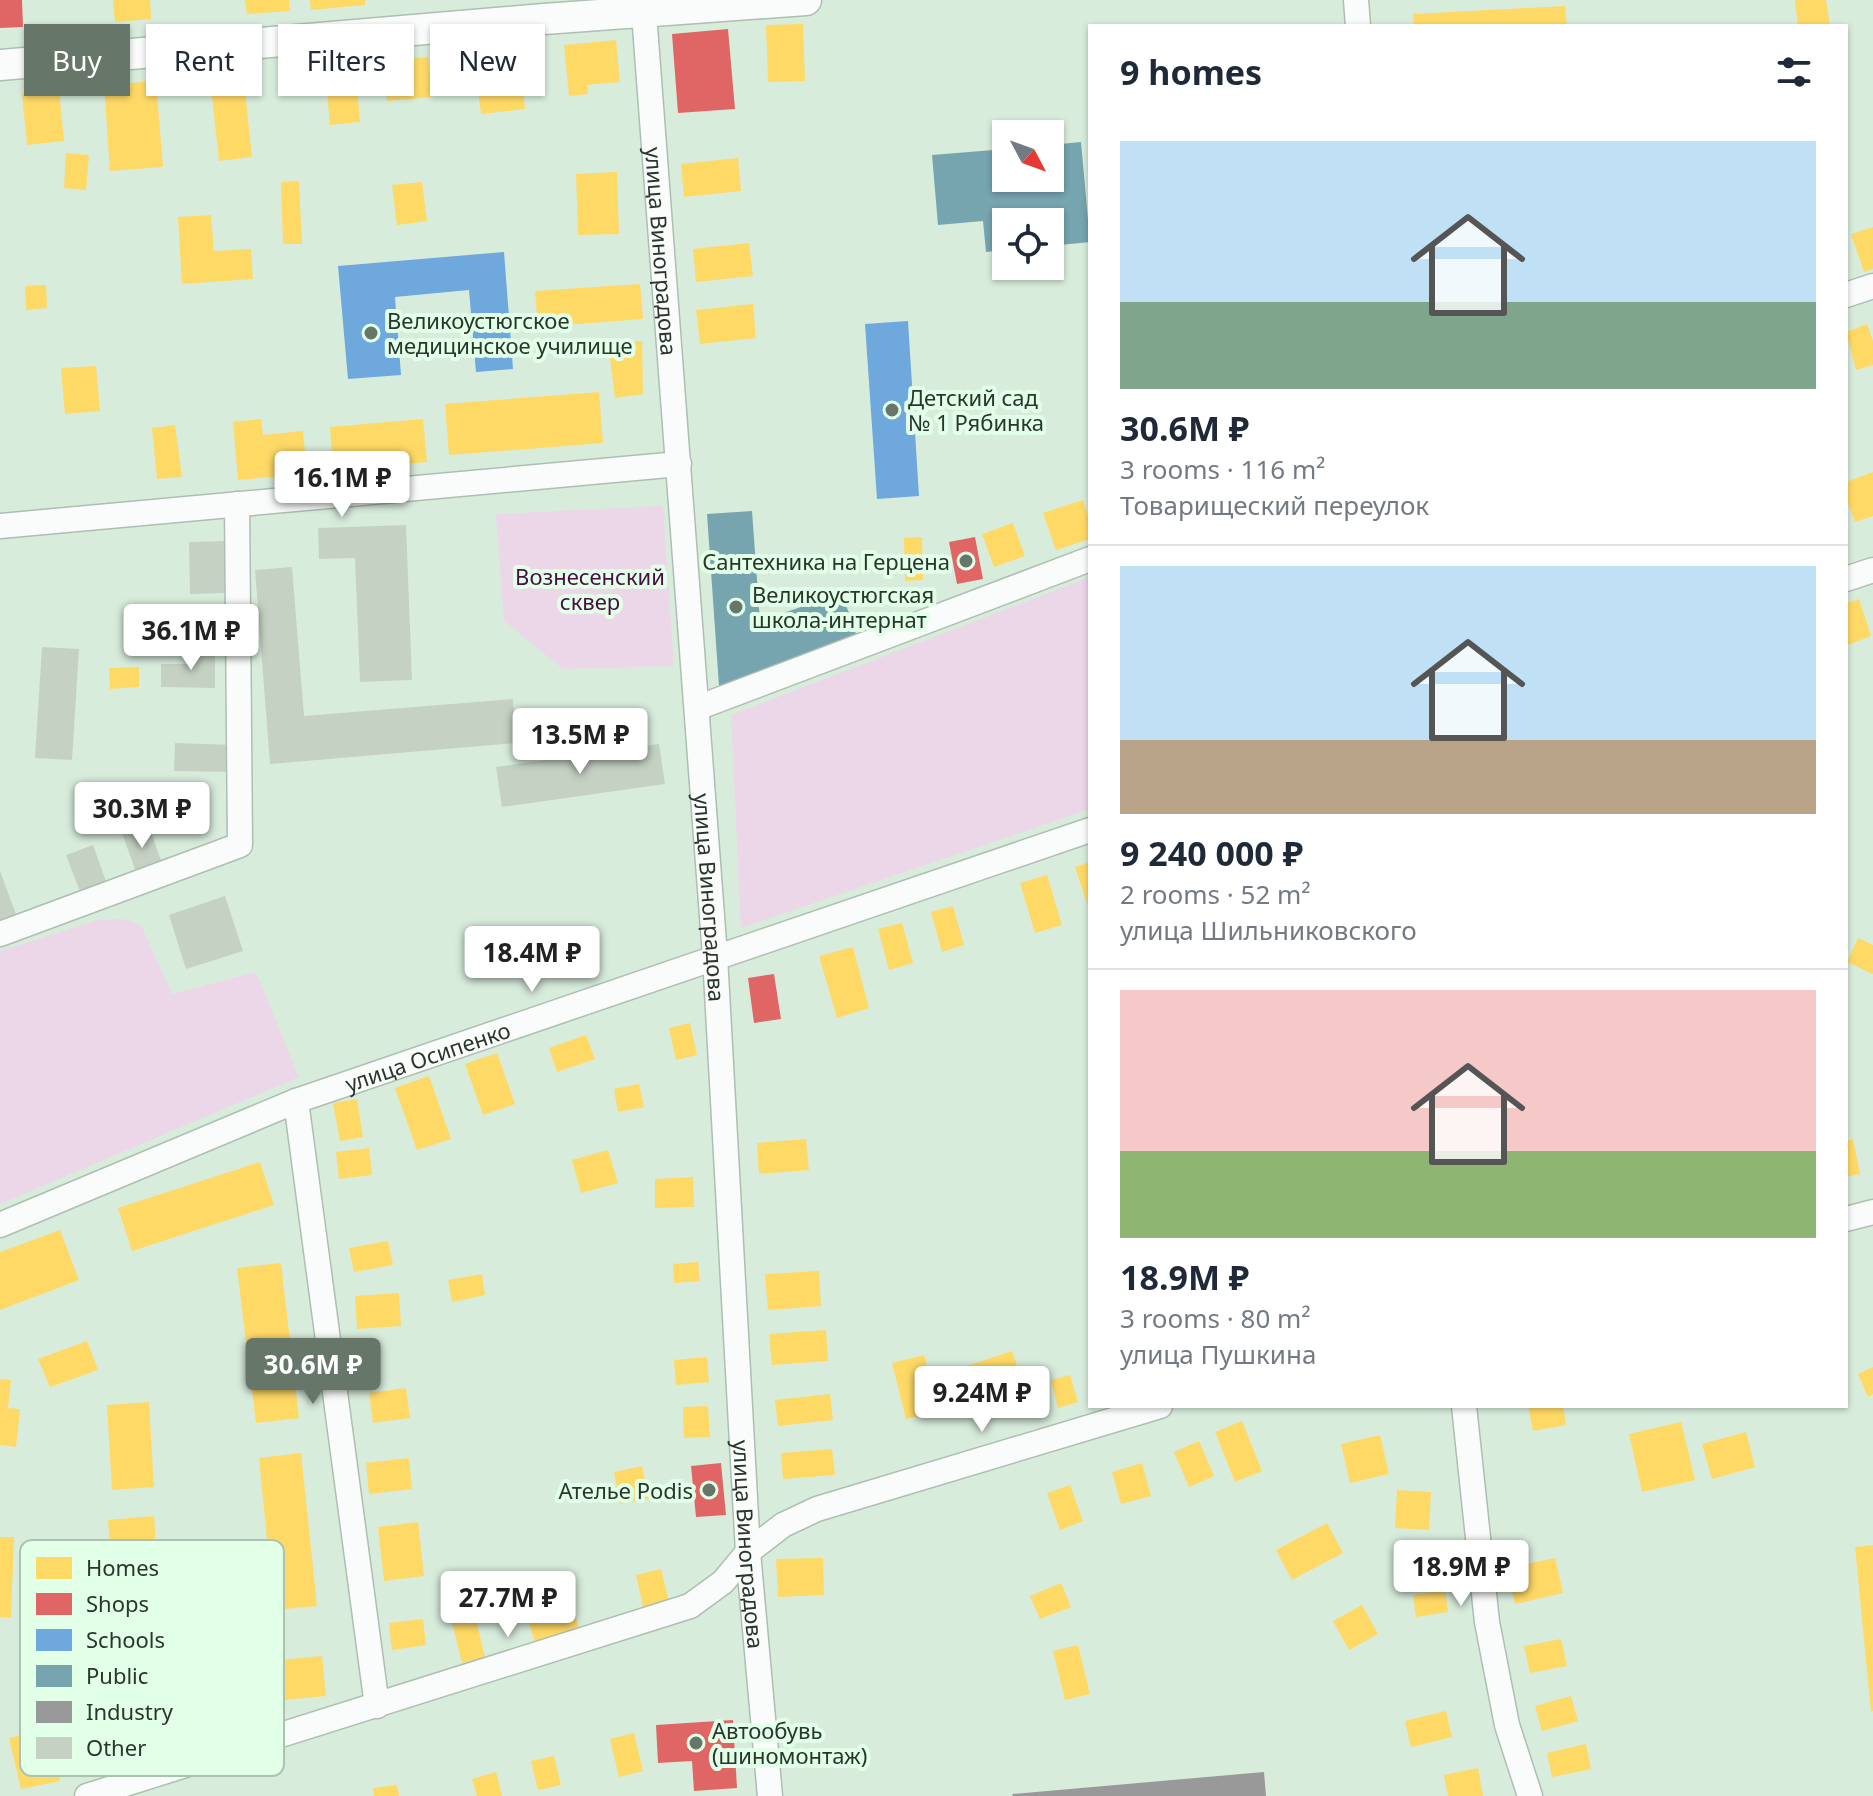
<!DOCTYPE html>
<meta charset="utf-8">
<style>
body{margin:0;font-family:"Noto Sans",sans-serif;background:#f6f6f7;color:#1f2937;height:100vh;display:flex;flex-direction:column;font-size:30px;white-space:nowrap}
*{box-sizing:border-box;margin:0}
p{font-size:26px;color:#747a83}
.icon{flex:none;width:44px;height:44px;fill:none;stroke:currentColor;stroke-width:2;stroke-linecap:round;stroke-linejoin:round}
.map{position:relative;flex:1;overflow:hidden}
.side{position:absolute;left:1088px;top:24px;width:760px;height:1384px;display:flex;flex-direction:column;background:#fff;border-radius:0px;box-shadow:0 2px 6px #0004}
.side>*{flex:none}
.top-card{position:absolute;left:24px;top:24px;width:760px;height:72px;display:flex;gap:16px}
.needle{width:52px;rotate:131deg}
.buttons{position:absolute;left:992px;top:120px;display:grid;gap:16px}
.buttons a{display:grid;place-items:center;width:72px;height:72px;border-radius:0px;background:#fff;box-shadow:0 2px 6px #0004;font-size:40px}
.price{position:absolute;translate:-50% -68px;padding:0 18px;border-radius:8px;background:#fff;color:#222;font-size:26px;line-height:52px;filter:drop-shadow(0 2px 4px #0008)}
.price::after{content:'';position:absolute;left:50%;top:48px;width:24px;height:18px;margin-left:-12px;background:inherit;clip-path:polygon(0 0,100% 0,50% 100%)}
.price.current{background:#667669;color:#fff}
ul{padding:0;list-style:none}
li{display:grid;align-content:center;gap:16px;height:424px;padding:0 32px}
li+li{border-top:2px solid #e0e1e3}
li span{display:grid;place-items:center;height:248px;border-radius:0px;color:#555}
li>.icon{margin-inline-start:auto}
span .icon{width:144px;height:144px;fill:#fffc;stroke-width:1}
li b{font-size:34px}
h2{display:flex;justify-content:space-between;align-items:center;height:96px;padding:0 32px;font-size:34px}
.chip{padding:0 28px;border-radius:0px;background:#fff;box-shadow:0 2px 6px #0004;font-size:28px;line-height:72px}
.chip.current{background:#667669;color:#fff}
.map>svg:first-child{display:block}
.green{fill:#ecd7e9}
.homes{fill:#ffd966}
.shops{fill:#e06666}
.schools{fill:#6fa8dc}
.public{fill:#76a5af}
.industry{fill:#999}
.building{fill:#c5d2c3}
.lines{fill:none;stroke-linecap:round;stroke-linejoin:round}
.minor-casing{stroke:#aebeb2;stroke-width:27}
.major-casing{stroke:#aebeb2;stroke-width:33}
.minor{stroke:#f9fcfa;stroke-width:24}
.major{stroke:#f9fcfa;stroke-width:30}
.poi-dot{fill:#667669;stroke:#e2ffe8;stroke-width:3}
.labels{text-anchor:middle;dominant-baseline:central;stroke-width:8;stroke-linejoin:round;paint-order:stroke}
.street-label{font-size:22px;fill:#28362b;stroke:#e2ffe8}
.poi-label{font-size:22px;fill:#28362b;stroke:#e2ffe8;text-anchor:start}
.park-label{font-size:22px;fill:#490d43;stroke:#e2ffe8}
.key{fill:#e2ffe8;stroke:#aac3af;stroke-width:2}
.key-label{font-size:22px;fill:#28362b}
</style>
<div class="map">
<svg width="1873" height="1796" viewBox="0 0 1873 1796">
<rect width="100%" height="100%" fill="#d8ecdc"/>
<path class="green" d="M663,506L674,666L563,669L504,621L496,514Z
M1090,577V809L741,928L731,715Z
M123,919L141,925L172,994L256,972L299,1077L0,1204V951L98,920Z"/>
<path class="homes" d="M113,0H150L151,19L115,22Z
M245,0H289L290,11L247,14Z
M310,0H365V5L311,10Z
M1795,0H1826L1830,26H1798Z
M1565,6L1567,26H1414L1413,14Z
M803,24L805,81L768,82L766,25Z
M616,40L620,82L587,85L588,94L569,96L564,45Z
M519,49L525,109L481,114L474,54Z
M428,57L432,97L387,101L384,61Z
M355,66L360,122L330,125L325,68Z
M243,74L252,157L219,161L210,78Z
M156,81L163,167L110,171L104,85Z
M59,91L64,141L27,145L22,94Z
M66,153L89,155L86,190L64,188Z
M738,158L741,191L684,197L681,164Z
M617,172L619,234L578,235L576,174Z
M299,181L302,244H283L281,182Z
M422,182L427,221L397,225L392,185Z
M211,215L214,251L251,249L253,279L182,284L178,217Z
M1873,227V269L1864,272L1851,234Z
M749,243L753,276L696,282L693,249Z
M640,284L643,319L538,327L535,291Z
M46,285L47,308L26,310L25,286Z
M753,304L756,338L700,344L696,310Z
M1867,324L1873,341V365L1856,370L1846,332Z
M642,341L643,394L615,398L608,342Z
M96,366L100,411L65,414L61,368Z
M599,392L603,443L449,455L445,404Z
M261,419L263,435L303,431L307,474L238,480L233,422Z
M423,419L427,462L333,470L330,427Z
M175,425L182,477L157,479L152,428Z
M1873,472V516L1855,522L1846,498V482Z
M1083,500L1090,522V539L1056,550L1043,513Z
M1013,523L1025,556L994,567L982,534Z
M922,537L923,580L905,581L904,538Z
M1859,599L1871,636L1848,645L1846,603Z
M139,667V687L110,689L109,668Z
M1090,862V909H1089L1075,867Z
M1047,875L1062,925L1035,933L1020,883Z
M953,906L964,945L942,952L931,912Z
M902,923L913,963L889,970L878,929Z
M1858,938L1873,945V974L1847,962Z
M853,947L869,1008L837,1018L819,956Z
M690,1023L697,1055L676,1060L669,1028Z
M586,1035L595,1059L557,1072L549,1048Z
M497,1053L515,1104L483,1115L465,1064Z
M429,1076L451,1139L417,1150L395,1088Z
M639,1084L644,1107L618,1112L614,1089Z
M357,1099L363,1137L340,1141L333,1103Z
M806,1139L809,1170L759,1174L757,1143Z
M1853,1139L1860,1174L1846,1177V1141Z
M369,1148L372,1175L339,1179L336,1152Z
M608,1150L618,1183L581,1193L572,1160Z
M260,1162L274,1205L132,1251L118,1208Z
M693,1177L694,1207L655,1208V1179Z
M60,1230L79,1280L0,1310V1252Z
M388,1241L393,1265L354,1272L349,1248Z
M698,1262L700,1281L674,1283L673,1264Z
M281,1263L299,1418L256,1423L237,1268Z
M819,1271L821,1306L768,1310L765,1274Z
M482,1274L485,1295L452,1302L448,1280Z
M399,1293L401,1326L357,1329L355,1296Z
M826,1330L828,1361L772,1365L769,1334Z
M87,1341L98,1370L50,1387L38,1359Z
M1012,1351L1023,1384L968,1401L958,1369Z
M924,1355L939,1411L906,1419L892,1363Z
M707,1357L709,1382L676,1385L674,1360Z
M1873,1367V1394L1868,1397L1858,1374Z
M1070,1375L1078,1402L1058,1408L1051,1380Z
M0,1379L11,1380L8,1408L20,1409L16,1447L0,1445Z
M406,1388L410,1418L373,1423L369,1393Z
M830,1394L833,1420L778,1426L775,1400Z
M149,1402L154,1487L112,1490L107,1405Z
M708,1406L710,1437L684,1438L683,1407Z
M1528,1406H1563L1566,1425L1533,1431Z
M1242,1421L1262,1471L1235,1482L1215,1432Z
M1681,1422L1695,1480L1642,1492L1629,1434Z
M1746,1432L1755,1467L1712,1479L1702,1444Z
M1380,1435L1389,1474L1350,1483L1341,1444Z
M1199,1441L1214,1476L1189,1487L1174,1452Z
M832,1449L835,1475L783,1479L781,1453Z
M301,1453L317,1606L274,1610L259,1458Z
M409,1458L412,1489L369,1494L366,1463Z
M1142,1463L1151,1496L1121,1504L1112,1472Z
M642,1466L649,1499L620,1504L614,1472Z
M1070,1485L1083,1521L1060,1530L1047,1493Z
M1397,1490L1431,1492L1429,1530L1395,1528Z
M154,1516L162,1639L119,1643L108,1520Z
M418,1522L424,1576L384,1581L378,1527Z
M1327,1523L1343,1553L1292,1580L1276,1550Z
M0,1537H14L11,1618L0,1617Z
M1873,1545V1711L1871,1712L1855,1547Z
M823,1558L824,1595L778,1597L776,1559Z
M1555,1558L1563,1593L1515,1604L1507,1568Z
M661,1569L670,1605L644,1611L636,1575Z
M1061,1583L1071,1607L1040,1619L1030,1596Z
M1445,1590L1448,1612L1416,1617L1413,1595Z
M570,1600L579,1628L535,1642L526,1614Z
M1362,1605L1378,1634L1349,1650L1333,1621Z
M475,1616L485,1657L462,1663L452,1622Z
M423,1619L426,1645L392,1650L389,1623Z
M1561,1639L1567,1666L1530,1673L1524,1646Z
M1078,1645L1090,1694L1065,1700L1053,1651Z
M322,1656L326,1696L176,1710L173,1670Z
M1571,1696L1578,1721L1542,1731L1535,1706Z
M1446,1711L1452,1737L1411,1747L1405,1721Z
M48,1729L60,1781L21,1789L9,1738Z
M634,1733L643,1771L619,1777L610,1739Z
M1586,1744L1591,1769L1552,1777L1547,1753Z
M554,1756L561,1785L538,1790L531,1761Z
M1478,1768L1483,1796H1448L1444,1775Z
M496,1772L502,1796H477L472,1779Z
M397,1785L399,1796H374L373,1788Z"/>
<path class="shops" d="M0,0H22L23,27L0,28Z
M728,29L735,109L678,113L672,34Z
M975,537L983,579L957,584L949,542Z
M774,974L781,1019L754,1023L748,978Z
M721,1463L726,1515L696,1517L691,1466Z
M733,1720L737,1788L694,1791L692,1761L658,1763L656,1725Z"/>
<path class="schools" d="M504,252L513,369L476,372L469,290L395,297L401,375L348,379L338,266Z
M908,321L919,496L877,499L865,324Z"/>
<path class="public" d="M1081,142L1090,242L1050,246V222H1006V250L986,252L983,221L938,225L932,155L1006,149V178H1050V145Z
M752,511L760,621L842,593L858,640L719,686L707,514Z"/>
<path class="industry" d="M1264,1772L1266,1796H1013L1012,1794Z"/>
<path class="building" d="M406,525L412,680L360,682L355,558L319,559L318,528Z
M227,541L228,593L190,594L189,542Z
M292,567L304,716L513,699L516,743L270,764L255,570Z
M42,647L79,649L72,760L35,758Z
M192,649H215V688L161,687V664H192Z
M175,743L234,745L233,772L174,771Z
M659,744L665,784L502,807L496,767Z
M148,824L163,866L137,875L122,833Z
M93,845L108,887L82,897L66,855Z
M0,871L17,917L0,923Z
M225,896L243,951L186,969L169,915Z"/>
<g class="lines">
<g class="minor-casing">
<g id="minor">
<path id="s1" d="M643,0L715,956L748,1552L770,1796"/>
<path d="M1356,0L1358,26"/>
<path d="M1846,295L1873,286"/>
<path d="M0,526L679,464"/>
<path d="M1846,579L1873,570"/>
<path d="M697,708L1090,559"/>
<path d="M0,934L240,845L237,504"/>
<path d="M296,1101L377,1706"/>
<path d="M1846,1219L1873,1212"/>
<path id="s2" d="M0,1225L296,1101L1090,830"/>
<path d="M1464,1406L1487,1622L1507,1725L1530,1796"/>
<path d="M87,1796L690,1606L723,1582L748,1552L783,1525L817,1509L1160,1406"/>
</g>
</g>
<g class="major-casing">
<path id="major" d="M0,65L544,19L806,0"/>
</g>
<use href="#minor" class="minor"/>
<use href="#major" class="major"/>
</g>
<g class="poi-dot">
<circle cx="371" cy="333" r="8"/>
<circle cx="892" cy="410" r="8"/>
<circle cx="966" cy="561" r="8"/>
<circle cx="736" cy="607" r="8"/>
<circle cx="709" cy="1490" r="8"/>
<circle cx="696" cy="1743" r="8"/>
</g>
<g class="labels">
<g class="street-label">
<text stroke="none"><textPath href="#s1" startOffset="252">улица Виноградова</textPath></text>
<text stroke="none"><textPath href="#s1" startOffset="900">улица Виноградова</textPath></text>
<text stroke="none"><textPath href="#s2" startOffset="460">улица Осипенко</textPath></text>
<text stroke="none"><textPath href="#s1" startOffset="1548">улица Виноградова</textPath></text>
</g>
<g class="poi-label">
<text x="387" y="320">Великоустюгское<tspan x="387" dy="25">медицинское училище</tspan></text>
<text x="908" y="397">Детский сад<tspan x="908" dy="25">№ 1 Рябинка</tspan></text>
<text x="950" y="561" text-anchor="end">Сантехника на Герцена</text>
<text x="752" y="594">Великоустюгская<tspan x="752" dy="25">школа-интернат</tspan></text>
<text x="693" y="1490" text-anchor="end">Ателье Podis</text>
<text x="712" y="1730">Автообувь<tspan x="712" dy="25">(шиномонтаж)</tspan></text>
</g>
<g class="park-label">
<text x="590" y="576">Вознесенский<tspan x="590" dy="25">сквер</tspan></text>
</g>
</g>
<rect x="20" y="1540" width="264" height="236" rx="12" class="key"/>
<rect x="36" y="1557" width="36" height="22" fill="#ffd966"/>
<rect x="36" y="1593" width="36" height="22" fill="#e06666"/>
<rect x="36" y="1629" width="36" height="22" fill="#6fa8dc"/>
<rect x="36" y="1665" width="36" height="22" fill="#76a5af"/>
<rect x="36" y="1701" width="36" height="22" fill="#999"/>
<rect x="36" y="1737" width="36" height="22" fill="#c5d2c3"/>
<g class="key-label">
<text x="86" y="1576">Homes</text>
<text x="86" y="1612">Shops</text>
<text x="86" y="1648">Schools</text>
<text x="86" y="1684">Public</text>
<text x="86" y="1720">Industry</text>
<text x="86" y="1756">Other</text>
</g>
</svg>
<div class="buttons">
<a><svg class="needle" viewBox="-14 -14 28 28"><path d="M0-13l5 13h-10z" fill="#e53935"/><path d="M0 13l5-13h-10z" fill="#747a83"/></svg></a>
<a><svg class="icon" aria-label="locate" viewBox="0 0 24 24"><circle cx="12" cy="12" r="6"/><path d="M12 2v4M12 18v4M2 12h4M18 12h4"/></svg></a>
</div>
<b class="price" style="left:342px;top:519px">16.1M ₽</b>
<b class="price" style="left:191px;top:672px">36.1M ₽</b>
<b class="price" style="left:580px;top:776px">13.5M ₽</b>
<b class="price" style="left:142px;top:850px">30.3M ₽</b>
<b class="price" style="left:532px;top:994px">18.4M ₽</b>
<b class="price current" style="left:313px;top:1406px">30.6M ₽</b>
<b class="price" style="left:982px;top:1434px">9.24M ₽</b>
<b class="price" style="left:1461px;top:1608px">18.9M ₽</b>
<b class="price" style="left:508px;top:1639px">27.7M ₽</b>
<div class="top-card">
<a class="chip current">Buy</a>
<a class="chip">Rent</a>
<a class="chip">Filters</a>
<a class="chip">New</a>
</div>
<section class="side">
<h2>9 homes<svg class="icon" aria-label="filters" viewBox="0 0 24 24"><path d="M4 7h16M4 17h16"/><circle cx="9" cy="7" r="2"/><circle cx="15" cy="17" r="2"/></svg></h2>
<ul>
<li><span style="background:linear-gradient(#bfe0f5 65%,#7fa58c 0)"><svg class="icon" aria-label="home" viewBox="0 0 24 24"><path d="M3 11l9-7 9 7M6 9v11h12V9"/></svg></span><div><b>30.6M ₽</b><p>3 rooms · 116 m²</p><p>Товарищеский переулок</p></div></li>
<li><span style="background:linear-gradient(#bfe0f5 70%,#b9a48a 0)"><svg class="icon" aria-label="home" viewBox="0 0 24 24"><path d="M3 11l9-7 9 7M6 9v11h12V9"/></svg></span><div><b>9 240 000 ₽</b><p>2 rooms · 52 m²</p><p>улица Шильниковского</p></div></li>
<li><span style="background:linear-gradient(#f6c9c9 65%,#8fb573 0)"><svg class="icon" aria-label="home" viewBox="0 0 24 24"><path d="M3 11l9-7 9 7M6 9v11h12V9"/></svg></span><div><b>18.9M ₽</b><p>3 rooms · 80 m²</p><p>улица Пушкина</p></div></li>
</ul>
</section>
</div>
